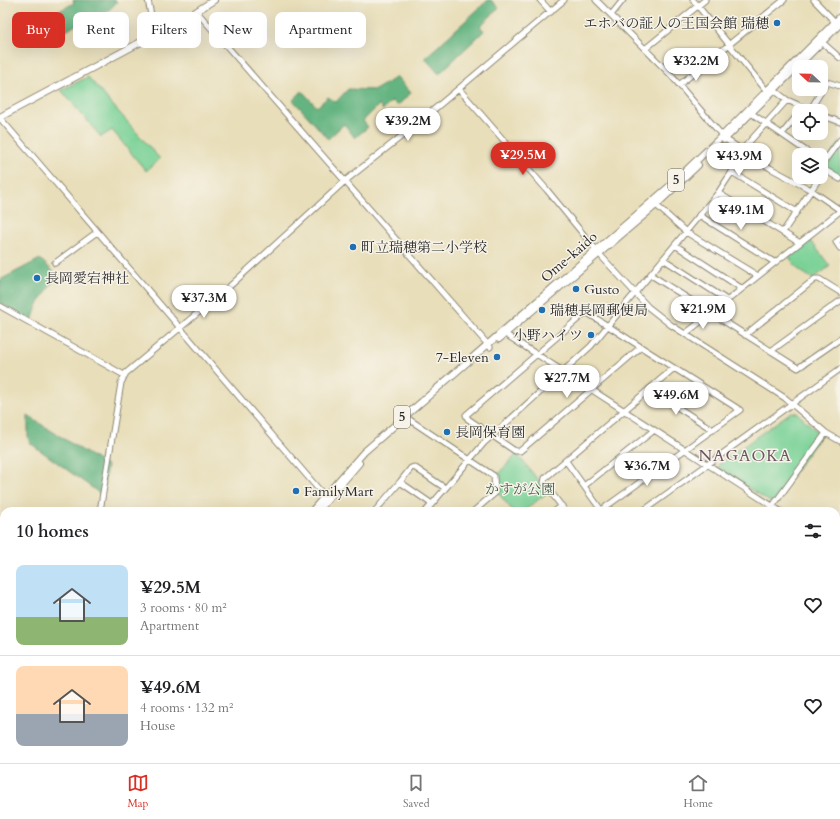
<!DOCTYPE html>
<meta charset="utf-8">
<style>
body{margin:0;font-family:Cardo,"Noto Serif JP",serif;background:#f6f6f6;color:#202124;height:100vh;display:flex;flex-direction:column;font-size:15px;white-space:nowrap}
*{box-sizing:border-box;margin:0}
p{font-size:13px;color:#757577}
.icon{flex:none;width:22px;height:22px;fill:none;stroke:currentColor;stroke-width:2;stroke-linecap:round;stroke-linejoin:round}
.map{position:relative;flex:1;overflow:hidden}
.sheet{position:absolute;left:0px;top:507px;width:840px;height:256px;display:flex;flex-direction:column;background:#fff;border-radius:12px 12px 0 0;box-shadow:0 4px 16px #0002}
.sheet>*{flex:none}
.hud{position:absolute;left:12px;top:12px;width:400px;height:36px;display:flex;gap:8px}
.needle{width:26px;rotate:292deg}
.fabs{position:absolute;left:792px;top:60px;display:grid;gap:8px}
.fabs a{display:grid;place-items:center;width:36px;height:36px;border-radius:8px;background:#fff;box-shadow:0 4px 16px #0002;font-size:20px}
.price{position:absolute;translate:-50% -34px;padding:0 9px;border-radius:14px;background:#fff;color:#222;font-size:13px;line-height:26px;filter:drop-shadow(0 1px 2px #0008)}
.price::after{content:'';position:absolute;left:50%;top:24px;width:12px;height:9px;margin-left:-6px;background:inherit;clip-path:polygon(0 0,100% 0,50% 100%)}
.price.on{background:#d93025;color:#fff}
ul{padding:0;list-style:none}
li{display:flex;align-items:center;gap:12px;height:100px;padding:0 16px}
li+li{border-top:1px solid #e0e0e0}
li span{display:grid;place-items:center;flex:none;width:112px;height:80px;border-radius:8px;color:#555}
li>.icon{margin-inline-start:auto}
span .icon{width:48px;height:48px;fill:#fffc;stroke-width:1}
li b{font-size:17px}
h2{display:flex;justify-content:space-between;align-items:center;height:48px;padding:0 16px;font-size:17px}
.pill{padding:0 14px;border-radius:8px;background:#fff;box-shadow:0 4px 16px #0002;font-size:14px;line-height:36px}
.pill.on{background:#d93025;color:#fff}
.tab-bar{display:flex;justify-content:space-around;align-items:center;height:56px;border-top:1px solid #e0e0e0;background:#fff;font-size:11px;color:#757577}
.tab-bar a{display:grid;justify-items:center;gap:2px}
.tab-bar .on{color:#d93025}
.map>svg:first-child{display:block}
.green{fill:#7ad297;stroke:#527e61}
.forest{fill:#63b480;stroke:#477056}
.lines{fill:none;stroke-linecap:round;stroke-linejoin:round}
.minor-casing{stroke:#8a8472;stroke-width:7}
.major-casing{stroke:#8a8472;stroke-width:8}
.minor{stroke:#fff;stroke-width:5}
.major{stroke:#fff;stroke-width:6}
.poi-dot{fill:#1f6fb2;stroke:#f7f3e8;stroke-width:1.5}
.labels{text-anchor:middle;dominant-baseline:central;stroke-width:3;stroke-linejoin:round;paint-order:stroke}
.shield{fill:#f7f3e8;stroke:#686764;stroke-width:1}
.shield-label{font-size:13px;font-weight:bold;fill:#2b2b2b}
.poi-label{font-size:14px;fill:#2b2b2b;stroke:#f7f3e8;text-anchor:start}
.street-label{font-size:14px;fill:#2b2b2b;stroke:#f7f3e8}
.park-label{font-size:14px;fill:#435d4b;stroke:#f7f3e8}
.quarter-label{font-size:16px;letter-spacing:1px;fill:#6b5562;stroke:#f7f3e8}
</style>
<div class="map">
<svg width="840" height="763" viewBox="0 0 840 763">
<rect width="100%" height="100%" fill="#f7f3e8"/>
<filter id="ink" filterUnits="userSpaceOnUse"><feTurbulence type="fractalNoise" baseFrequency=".025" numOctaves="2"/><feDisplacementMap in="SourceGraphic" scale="8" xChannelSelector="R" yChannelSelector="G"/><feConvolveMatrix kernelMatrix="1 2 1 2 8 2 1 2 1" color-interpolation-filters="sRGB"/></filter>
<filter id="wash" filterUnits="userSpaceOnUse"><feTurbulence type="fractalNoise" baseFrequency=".012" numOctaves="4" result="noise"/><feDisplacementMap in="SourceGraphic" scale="16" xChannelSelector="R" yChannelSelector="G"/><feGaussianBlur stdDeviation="0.9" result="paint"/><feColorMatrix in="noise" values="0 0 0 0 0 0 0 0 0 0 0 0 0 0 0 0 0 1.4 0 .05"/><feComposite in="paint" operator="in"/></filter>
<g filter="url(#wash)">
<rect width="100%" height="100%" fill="#e8deb9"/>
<path class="green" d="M88,77L160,159L146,171L112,130L101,137L61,90Z
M840,142V177L824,167L825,163Z
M810,240L830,266L813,279L799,270L789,257Z
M791,412L797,413L821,435L774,501L770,502L718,468L719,464Z
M517,454L548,492L524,511H513L498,493L497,475Z"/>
<path class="forest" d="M73,0H115L117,2L105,14L74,26L49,42L31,19L43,13L46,18L74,3Z
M488,0H491L499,8L480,26L484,31L439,74L425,58Z
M397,77L411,93L397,106L392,101L383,110L379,105L363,121L368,127L355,138L344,124L328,139L293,100L302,91L317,107L328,97L336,102L348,89L375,90Z
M40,259L57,275L37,306L32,321L0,303V280Z
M28,416L107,466L102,495L30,443L28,438Z"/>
</g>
<g filter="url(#ink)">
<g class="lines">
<g class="minor-casing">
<path id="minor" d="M148,0L155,35
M540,0L551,12
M596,0L670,74L725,139L770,168L811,190L840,210
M693,0L766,90
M814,0L835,22
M197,12L490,347
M611,15L623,0
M822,42L840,58
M645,49L705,0
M679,85L784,0
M459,89L547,190L602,257L648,307L671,325L785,398L826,433L840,441
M774,90L787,100L812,111
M810,110L827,82L840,86
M751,113L812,155
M821,115L840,122
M0,118L327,499
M782,134L799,113
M742,150L787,100
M825,170L840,179
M732,172L797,212
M821,176L825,170L823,163L840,140
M718,193L800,243
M656,205L686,232L758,276
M699,215L774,262
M783,232L820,177
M840,239L836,242L840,248
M675,245L741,288
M663,259L727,300
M55,263L97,232
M651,275L798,368L840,339
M0,306L124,375
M502,332L780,511
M685,334L840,211
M745,335L815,279H819L840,292
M771,351L840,301
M649,389L713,430
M407,418L494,476L495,493L474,511
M566,461L601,510
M400,482L411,468L414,467L445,488
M584,486L653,431
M100,511L121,383L126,373L230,286L345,181L412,128L564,0
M375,511L400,482L432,504
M426,511L484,443L591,346L718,193L745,152
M555,511L562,506
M565,511L544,483L545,478L674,368
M600,511L740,410L586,312L466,415L468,419L515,451H520L641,347
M643,511L840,369
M769,511L826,433
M836,547L840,549
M836,594L840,590
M836,687L840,685
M0,744L4,741
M836,750H840
M199,759L203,763
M351,759L356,763
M397,759L402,763
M437,759L440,763
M540,759L542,763
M690,763L702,759"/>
</g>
<g class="major-casing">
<path id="major" d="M0,117L186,18L214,0
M724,140L840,24
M499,339L656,205L698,165
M312,511L364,452L671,185L722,136L840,17
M318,511L359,463
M97,763L101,759
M104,763L107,759"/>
</g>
<use href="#minor" class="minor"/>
<use href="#major" class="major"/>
</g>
</g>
<g class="poi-dot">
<circle cx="777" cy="23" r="4"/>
<circle cx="353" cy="247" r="4"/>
<circle cx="37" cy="278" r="4"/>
<circle cx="576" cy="289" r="4"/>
<circle cx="542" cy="310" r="4"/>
<circle cx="591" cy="335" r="4"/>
<circle cx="497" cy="357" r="4"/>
<circle cx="447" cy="432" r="4"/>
<circle cx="296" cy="491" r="4"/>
</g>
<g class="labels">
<g class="shield">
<rect x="668" y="169" width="16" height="22" rx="3"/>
<rect x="394" y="406" width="16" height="22" rx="3"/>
</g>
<g class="shield-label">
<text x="676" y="180">5</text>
<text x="402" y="417">5</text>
</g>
<g class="poi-label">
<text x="769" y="23" text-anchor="end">エホバの証人の王国会館 瑞穂</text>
<text x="361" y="247">町立瑞穂第二小学校</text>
<text x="45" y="278">長岡愛宕神社</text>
<text x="584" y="289">Gusto</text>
<text x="550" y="310">瑞穂長岡郵便局</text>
<text x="583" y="335" text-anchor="end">小野ハイツ</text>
<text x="489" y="357" text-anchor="end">7-Eleven</text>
<text x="455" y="432">長岡保育園</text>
<text x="304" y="491">FamilyMart</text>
</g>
<g class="street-label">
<text transform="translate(569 257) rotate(-41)">Ome-kaido</text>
</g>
<g class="park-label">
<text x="520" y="489">かすが公園</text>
</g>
<g class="quarter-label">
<text x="745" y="456">NAGAOKA</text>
</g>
</g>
</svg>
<div class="fabs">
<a><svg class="needle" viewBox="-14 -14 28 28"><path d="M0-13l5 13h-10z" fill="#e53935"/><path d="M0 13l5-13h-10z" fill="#757577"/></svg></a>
<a><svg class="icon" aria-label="locate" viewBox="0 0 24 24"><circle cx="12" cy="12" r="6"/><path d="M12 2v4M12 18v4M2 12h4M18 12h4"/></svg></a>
<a><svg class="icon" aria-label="layers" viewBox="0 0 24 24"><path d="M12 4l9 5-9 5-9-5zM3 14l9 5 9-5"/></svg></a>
</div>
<b class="price" style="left:696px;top:82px">¥32.2M</b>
<b class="price" style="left:408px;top:142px">¥39.2M</b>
<b class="price on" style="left:523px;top:176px">¥29.5M</b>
<b class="price" style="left:739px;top:177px">¥43.9M</b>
<b class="price" style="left:741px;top:231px">¥49.1M</b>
<b class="price" style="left:204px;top:319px">¥37.3M</b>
<b class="price" style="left:703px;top:330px">¥21.9M</b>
<b class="price" style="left:567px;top:399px">¥27.7M</b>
<b class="price" style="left:676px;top:416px">¥49.6M</b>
<b class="price" style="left:647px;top:487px">¥36.7M</b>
<div class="hud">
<a class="pill on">Buy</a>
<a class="pill">Rent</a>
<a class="pill">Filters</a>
<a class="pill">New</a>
<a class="pill">Apartment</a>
</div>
<section class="sheet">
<h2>10 homes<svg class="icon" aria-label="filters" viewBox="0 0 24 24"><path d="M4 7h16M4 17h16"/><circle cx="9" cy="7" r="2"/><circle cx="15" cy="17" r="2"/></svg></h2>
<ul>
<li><span style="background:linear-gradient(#bfe0f5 65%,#8fb573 0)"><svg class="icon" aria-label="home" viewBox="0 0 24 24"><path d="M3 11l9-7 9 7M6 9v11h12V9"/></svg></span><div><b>¥29.5M</b><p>3 rooms · 80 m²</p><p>Apartment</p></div><svg class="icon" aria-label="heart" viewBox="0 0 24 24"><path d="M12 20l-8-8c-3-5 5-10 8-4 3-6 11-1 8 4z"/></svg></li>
<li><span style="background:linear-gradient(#ffd9b3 60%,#9aa5b1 0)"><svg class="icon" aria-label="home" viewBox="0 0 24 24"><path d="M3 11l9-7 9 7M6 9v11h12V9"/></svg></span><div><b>¥49.6M</b><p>4 rooms · 132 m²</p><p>House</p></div><svg class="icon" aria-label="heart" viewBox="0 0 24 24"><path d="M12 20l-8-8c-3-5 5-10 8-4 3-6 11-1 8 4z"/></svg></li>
</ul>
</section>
</div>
<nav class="tab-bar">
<a class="on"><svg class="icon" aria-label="map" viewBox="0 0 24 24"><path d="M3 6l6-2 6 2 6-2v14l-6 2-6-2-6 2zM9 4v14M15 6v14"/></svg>Map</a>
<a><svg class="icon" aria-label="saved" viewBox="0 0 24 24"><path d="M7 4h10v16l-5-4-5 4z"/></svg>Saved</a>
<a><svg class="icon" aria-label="home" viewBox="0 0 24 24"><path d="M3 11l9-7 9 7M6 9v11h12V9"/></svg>Home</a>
</nav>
